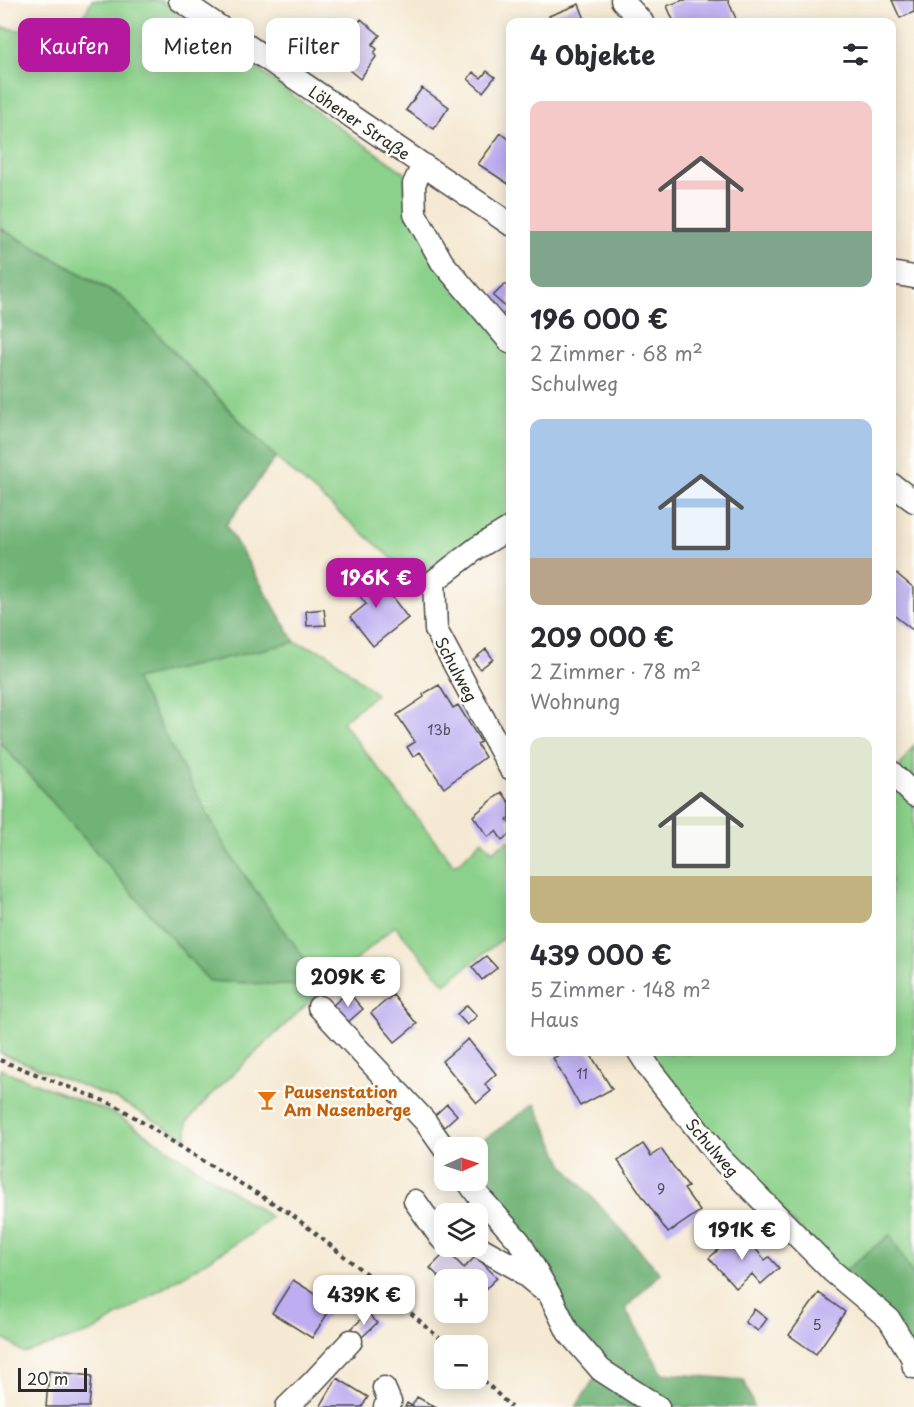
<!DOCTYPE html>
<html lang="de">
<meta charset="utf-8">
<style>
body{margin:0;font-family:"Playpen Sans",sans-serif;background:#f7f7f7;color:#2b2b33;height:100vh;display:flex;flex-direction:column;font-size:22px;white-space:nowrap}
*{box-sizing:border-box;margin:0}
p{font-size:20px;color:#7c7c81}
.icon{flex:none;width:33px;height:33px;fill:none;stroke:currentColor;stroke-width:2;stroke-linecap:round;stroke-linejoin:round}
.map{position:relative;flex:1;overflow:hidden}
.details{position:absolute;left:506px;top:18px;width:390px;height:1038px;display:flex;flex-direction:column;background:#fff;border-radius:12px;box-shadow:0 3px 15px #0003}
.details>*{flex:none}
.banner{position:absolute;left:18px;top:18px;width:398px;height:54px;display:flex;gap:12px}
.needle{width:39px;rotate:87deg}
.buttons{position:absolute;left:434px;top:1137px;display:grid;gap:12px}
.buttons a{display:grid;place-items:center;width:54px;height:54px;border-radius:12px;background:#fff;box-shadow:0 3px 15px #0003;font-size:30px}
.scale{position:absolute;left:18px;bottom:15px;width:69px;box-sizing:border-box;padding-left:6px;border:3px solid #2b2b2b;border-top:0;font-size:16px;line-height:21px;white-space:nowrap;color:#2b2b2b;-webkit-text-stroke:4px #fdfcf7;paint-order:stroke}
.price{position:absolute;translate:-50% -51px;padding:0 14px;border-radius:12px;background:#fff;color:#222;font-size:20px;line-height:39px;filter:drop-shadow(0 2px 3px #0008)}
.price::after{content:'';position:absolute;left:50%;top:36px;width:18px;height:14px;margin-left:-9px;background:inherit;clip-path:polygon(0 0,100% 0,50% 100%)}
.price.on{background:#b5179e;color:#fff}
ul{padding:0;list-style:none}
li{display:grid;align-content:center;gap:12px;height:318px;padding:0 24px}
li span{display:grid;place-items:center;height:186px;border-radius:12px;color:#555}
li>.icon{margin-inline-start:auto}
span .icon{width:108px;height:108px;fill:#fffc;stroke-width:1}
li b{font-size:26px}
h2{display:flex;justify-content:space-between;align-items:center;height:72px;padding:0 24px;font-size:26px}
.tag{padding:0 21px;border-radius:12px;background:#fff;box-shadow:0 3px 15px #0003;font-size:21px;line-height:54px}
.tag.on{background:#b5179e;color:#fff}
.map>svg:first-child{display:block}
.green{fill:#8cd18b;stroke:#5c7e5b;stroke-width:1.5}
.forest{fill:#71b377;stroke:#4e6f51;stroke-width:1.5}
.building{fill:#beadf1}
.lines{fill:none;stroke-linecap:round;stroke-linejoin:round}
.minor-casing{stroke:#494844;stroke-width:25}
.path{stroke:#494844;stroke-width:4;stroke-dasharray:4.5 4.5;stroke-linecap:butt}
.minor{stroke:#fff;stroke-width:22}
.labels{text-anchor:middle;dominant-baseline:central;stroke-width:5;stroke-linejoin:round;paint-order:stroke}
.number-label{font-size:14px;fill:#504c5c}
.street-label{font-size:16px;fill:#2b2b2b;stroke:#fdfcf7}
.food-label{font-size:16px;font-weight:bold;fill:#c56008;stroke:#fdfcf7;text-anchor:start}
</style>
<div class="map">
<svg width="914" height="1407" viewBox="0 0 914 1407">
<rect width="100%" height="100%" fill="#fdfcf7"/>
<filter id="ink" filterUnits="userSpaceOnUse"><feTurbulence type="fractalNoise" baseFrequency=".0167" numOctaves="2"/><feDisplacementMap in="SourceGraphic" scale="12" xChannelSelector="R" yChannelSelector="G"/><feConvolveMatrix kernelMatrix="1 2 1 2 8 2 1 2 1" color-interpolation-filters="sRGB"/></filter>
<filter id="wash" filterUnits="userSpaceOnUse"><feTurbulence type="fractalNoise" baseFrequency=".008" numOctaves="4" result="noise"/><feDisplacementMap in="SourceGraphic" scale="24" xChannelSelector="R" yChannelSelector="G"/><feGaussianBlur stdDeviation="1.35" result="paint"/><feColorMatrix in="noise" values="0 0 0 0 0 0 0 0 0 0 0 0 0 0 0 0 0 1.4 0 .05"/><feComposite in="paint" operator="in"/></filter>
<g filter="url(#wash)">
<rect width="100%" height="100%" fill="#f5e9d3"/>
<path class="green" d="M92,0H160L187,17L287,91L405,173V192L510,351V523L424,586L275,457L120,295L0,228V27L25,31L75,32Z
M295,642L327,653L376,694L342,722L454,865L460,862L482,840L492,851L510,840V933L445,984L395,926L325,987L210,1096L187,1122V1139L120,1101L0,1053V742L209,981L324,987L228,852L134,679Z
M914,745V785L898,769Z
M891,781L914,805V1277L890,1235L843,1272L721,1152L645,1052H891Z
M0,1069L117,1115L271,1217L251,1234L92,1332L24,1353L0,1336Z"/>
<path class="forest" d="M0,228L124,299L247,429L276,457L226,525L295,642L135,679L228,852L325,987L209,981L0,742Z
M535,1104L564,1166L660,1273L625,1309L662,1373L744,1380L754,1407H576L600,1370L477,1180V1148L473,1147Z
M890,1235L914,1277V1348L843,1272Z"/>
<g id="blocks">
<path class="building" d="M683,0H728L736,19L727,22H674L667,6Z
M892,0H914V12L900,18Z
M579,4L586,22H552L549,16Z
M330,17L351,33L361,19L380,35L372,45L377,49L374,53L376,57L360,79L313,40Z
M487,71L495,77L483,92L468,79L473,72L481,78Z
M422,88L449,107L434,129L406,110Z
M501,133L510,140V185L478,164Z
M505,284L510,288V319L504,313L508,309L493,296Z
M371,569L408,618L373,646L350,617L366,604L351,584Z
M891,569L914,588V631L891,613Z
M324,609L326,625L307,626L306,611Z
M486,649L493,659L480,669L473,660Z
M439,685L453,708L458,705L481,742L477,744L485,757L444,788L420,752L413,757L407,747L415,742L397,715L424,697L423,694Z
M502,792L510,803V818L507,820L510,824V834L502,840L496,831L488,837L473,816Z
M486,956L497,968L482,980L472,967Z
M348,992L363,1009L347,1023L332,1006Z
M393,995L417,1024L395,1042L371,1013Z
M467,1005L477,1016L467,1025L457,1014Z
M468,1039L496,1074L485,1084L491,1091L477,1103L442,1061Z
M565,1052H589L612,1089L580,1106L553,1058Z
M447,1104L457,1115L443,1128L433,1117Z
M643,1144L651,1156L661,1149L688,1187L684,1189L700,1211L668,1233L618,1161Z
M740,1231L765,1260L769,1257L779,1268L761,1284L752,1274L736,1288L709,1258Z
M447,1251L464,1268L476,1256L497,1278L477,1297V1280H444V1282L430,1268Z
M293,1280L333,1305L312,1338L272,1313Z
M819,1293L845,1312L816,1354L789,1335Z
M754,1309L767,1319L758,1331L745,1322Z
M368,1313L377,1323L361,1338L352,1328Z
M49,1371L92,1376L89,1407H46Z
M337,1378L368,1397L362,1407H320Z
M417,1397L435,1407H405L407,1403L412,1406Z"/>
</g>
</g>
<g filter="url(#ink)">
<use href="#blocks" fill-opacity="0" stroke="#494844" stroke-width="1.5"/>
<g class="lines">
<g class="minor-casing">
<path id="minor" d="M180,0L510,224
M622,0L642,22
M423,165L414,184L415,214L442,262L510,342
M891,273L914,277
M891,484L914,501
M510,528L477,548L434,581L436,630L510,768
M891,772L914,795
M319,1007L425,1121L444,1148
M639,1052L652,1072L719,1157L832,1271L889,1319L912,1357L914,1367
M467,1180L477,1194L519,1241L551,1297L568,1332L601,1370L658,1407
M415,1201L441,1238H444
M477,1246L518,1269L541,1288
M384,1388L390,1402L385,1407
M287,1407L312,1383L351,1341"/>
</g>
<path class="path" d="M0,1060L117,1106L192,1154L291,1214L374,1280L448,1346
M477,1374L511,1407"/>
<use href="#minor" class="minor"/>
</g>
</g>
<defs>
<g id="bar-bare" transform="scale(1.62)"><path d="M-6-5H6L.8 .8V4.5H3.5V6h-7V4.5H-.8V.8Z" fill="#e8710a" stroke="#fdfcf7" stroke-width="2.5" paint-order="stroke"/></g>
</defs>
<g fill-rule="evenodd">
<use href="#bar-bare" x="267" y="1100"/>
</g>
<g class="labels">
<g class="number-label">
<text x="439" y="729">13b</text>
<text x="582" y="1073">11</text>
<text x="661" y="1188">9</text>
<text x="817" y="1324">5</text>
</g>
<g class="street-label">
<text transform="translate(360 122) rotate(34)">Löhener Straße</text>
<text transform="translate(457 669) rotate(62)">Schulweg</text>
<text transform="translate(713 1147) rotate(49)">Schulweg</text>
</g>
<g class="food-label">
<text x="284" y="1091">Pausenstation<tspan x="284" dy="18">Am Nasenberge</tspan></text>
</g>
</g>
</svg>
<div class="buttons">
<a><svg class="needle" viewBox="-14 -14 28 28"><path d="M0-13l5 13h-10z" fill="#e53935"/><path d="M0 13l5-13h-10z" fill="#7c7c81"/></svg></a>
<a><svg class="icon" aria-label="layers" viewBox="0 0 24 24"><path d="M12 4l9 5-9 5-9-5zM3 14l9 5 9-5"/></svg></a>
<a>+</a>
<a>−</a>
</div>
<div class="scale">20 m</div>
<b class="price on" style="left:376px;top:609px">196K €</b>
<b class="price" style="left:348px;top:1008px">209K €</b>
<b class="price" style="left:742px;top:1261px">191K €</b>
<b class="price" style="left:364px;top:1326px">439K €</b>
<div class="banner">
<a class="tag on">Kaufen</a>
<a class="tag">Mieten</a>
<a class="tag">Filter</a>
</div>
<section class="details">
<h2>4 Objekte<svg class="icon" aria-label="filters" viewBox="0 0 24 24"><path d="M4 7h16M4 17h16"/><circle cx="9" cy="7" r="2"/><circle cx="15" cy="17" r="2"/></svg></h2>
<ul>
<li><span style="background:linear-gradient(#f6c9c9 70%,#7fa58c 0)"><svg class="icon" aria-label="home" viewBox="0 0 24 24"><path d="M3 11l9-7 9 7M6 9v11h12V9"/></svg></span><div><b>196 000 €</b><p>2 Zimmer · 68 m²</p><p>Schulweg</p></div></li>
<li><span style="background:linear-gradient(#a9c7e8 75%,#b9a48a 0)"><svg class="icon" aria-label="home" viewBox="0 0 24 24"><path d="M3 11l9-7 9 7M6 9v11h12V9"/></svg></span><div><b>209 000 €</b><p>2 Zimmer · 78 m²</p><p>Wohnung</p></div></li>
<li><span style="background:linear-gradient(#dfe7d0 75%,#c2b280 0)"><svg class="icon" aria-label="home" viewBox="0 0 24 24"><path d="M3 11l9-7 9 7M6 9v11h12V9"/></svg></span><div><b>439 000 €</b><p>5 Zimmer · 148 m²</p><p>Haus</p></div></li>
</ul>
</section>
</div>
